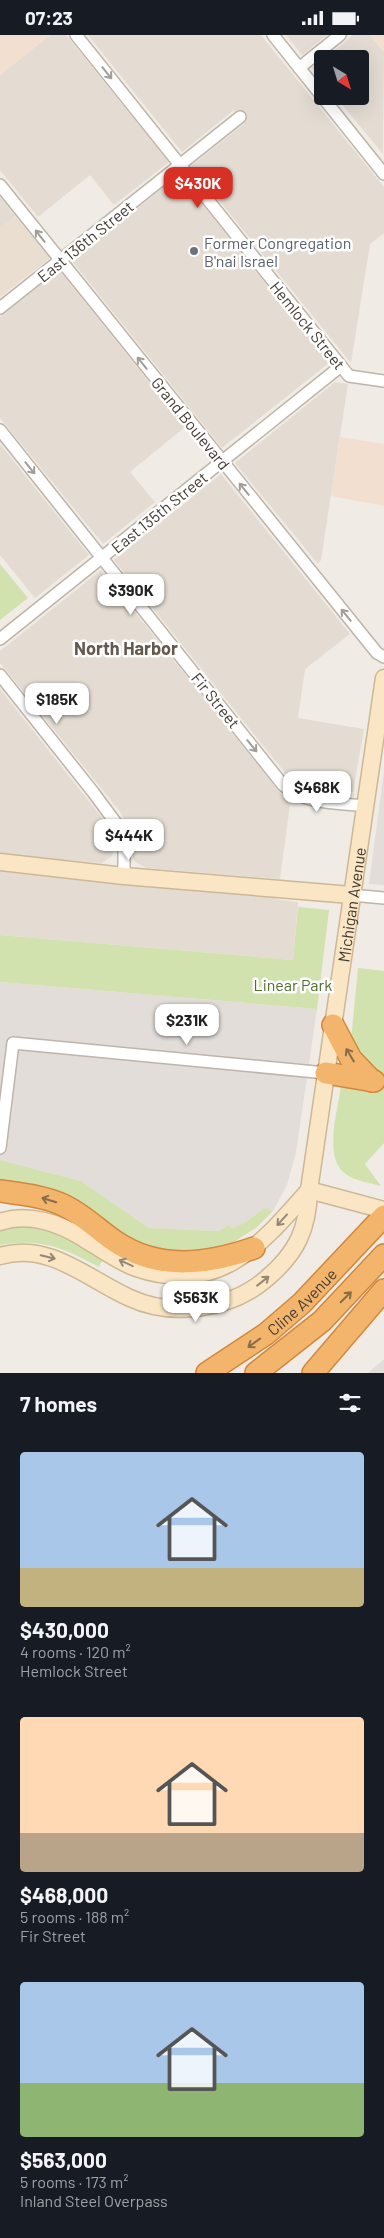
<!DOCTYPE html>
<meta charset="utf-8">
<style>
body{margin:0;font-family:Barlow,sans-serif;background:#242831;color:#f1f3f6;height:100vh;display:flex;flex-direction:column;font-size:19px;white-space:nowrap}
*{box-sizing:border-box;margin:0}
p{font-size:16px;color:#9ea1a6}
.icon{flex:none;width:28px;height:28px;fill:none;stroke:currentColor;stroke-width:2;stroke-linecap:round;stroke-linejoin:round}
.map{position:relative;height:1338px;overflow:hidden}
.side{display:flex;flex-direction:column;background:#171b24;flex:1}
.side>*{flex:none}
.needle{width:32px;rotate:142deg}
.controls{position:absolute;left:314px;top:15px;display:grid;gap:10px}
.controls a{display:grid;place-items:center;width:55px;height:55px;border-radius:5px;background:#171b24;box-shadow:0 5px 20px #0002;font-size:25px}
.price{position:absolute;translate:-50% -42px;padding:0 11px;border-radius:10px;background:#fff;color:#222;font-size:16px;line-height:32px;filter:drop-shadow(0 1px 2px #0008)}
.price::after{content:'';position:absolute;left:50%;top:30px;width:15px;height:11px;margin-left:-8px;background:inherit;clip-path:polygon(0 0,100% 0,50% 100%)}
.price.on{background:#d93025;color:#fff}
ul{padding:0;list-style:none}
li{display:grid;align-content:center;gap:10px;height:265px;padding:0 20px}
li span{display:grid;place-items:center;height:155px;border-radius:5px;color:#555}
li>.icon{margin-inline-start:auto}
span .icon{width:90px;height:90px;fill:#fffc;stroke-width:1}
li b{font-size:21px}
h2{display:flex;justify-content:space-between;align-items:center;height:60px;padding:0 20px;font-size:21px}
.status{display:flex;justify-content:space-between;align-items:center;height:35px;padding:0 25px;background:#171b24;direction:ltr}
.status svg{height:14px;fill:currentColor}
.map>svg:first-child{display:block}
.residential{fill:#e4dcd2}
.commercial{fill:#f2dfd0}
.industrial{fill:#e2ddd9}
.education{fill:#e9decf}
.green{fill:#d2e2af}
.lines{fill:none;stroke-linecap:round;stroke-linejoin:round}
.street-casing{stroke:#beb4aa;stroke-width:14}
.secondary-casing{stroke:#cdb896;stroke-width:19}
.highway-casing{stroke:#d1883e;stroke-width:24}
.street{stroke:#fff;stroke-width:11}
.secondary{stroke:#fae6c4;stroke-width:16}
.highway{stroke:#f3b56c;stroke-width:21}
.oneway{stroke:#a09d9a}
.oneway2{stroke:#896c4a}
.oneway3{stroke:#958875}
.worship-dot{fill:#6b7280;stroke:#fff;stroke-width:2}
.labels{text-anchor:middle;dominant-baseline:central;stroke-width:5;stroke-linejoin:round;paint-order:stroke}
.street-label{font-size:16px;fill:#423b34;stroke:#fff}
.worship-label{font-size:16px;fill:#5b616d;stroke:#fff;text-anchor:start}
.park-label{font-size:16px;fill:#4e6f2d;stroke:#fff}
.neighbourhood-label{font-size:18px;font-weight:bold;fill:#64584c;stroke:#fff}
</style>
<div class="status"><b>07:23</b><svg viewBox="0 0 49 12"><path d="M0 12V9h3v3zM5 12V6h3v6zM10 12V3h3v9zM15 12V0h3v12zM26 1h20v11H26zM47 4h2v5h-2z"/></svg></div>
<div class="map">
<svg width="384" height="1338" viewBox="0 0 384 1338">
<rect width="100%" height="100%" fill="#f0ebe4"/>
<path class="residential" d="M50,0H66L169,127L114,170L90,140L38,182L0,135V40Z
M88,0H261L384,152V198L370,209L351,328L191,131L245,88L234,75L182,117Z
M286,0H327L302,20Z
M353,0H370L384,17L383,119L335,61H360V24H324Z
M322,25V46L312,33Z
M179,140L329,328L222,413L72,226Z
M0,162L15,181L0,193Z
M59,235L185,392L130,437L155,467L103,509L0,383V282Z
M335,347L348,349L321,525L318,529L235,428Z
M0,409L89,520L35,563L0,520Z
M221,439L350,599L305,634L298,683L364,694L353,757L303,751L290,744L114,525Z
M101,535L290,770L280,844L146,833L134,826L126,788L121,778L0,628V616Z
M0,654L111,794L115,809L112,821L102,828L0,820Z
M0,836L263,860L281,865L298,867L293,925L0,900Z"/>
<path class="commercial" d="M0,0H50L0,40Z
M370,0H384V17Z
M340,402L384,409V471L331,461Z"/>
<path class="industrial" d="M384,736V850L369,849Z
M0,947L317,974L296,1117L287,1150L273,1176L264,1173L246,1187L233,1193L228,1190L220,1196L149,1193L81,1146L0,1125Z
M384,1324V1338H368Z"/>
<path class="education" d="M15,181L50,223L0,262V193Z"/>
<path class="green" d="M0,529L28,563L0,585Z
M298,872L329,875L317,974L0,947V900L293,925Z
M358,933L384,936V1040L371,1035L351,1006Z
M358,1048L384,1051V1108L365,1129L381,1151C370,1148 356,1146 347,1140C322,1125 338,1075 341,1051Z
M0,1125L81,1146L149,1193L219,1196L228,1190L233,1193L246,1187L264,1173L273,1176L257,1192L226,1212L193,1217L160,1216L0,1147Z
M11,1192C49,1191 73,1203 103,1224L99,1232C64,1213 41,1203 0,1210V1195Z"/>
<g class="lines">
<g class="street-casing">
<path id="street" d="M76,0L349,341L384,346
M273,0L384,139
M299,33L340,0
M0,150L377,618L384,622
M0,273L240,82
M0,395L283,750C305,770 339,768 367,771
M0,604L341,331
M0,640L93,757L124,799V841
M351,860L384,863
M0,1113L13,1008L326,1038"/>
</g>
<g class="secondary-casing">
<g id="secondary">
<path d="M0,827L124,841L351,860"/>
<path d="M309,1155L384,1175"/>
<path d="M0,1187C28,1177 59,1188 83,1203C100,1213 117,1226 136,1233C218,1261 260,1211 309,1155"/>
<path id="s1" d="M0,1221C49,1206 89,1245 130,1263C173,1283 231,1274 266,1244C297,1218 308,1194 309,1155L384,643"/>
</g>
</g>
<g class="highway-casing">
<g id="highway">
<path d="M333,990L351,1024L372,1046"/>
<path d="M326,1038L374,1046"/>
<path d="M0,1156C21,1159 44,1161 63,1170C83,1179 98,1195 116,1207C159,1236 208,1229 254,1213"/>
<path id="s2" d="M207,1338L266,1299L302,1268L384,1181"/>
<path d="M256,1338L322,1286L384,1220"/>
<path d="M313,1338L384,1255"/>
</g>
</g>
<use href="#street" class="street"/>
<use href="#secondary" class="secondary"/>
<use href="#highway" class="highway"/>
</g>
<defs><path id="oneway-shaft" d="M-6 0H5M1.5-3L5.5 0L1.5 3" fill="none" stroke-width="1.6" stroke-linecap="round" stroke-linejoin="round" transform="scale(1.25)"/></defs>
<g class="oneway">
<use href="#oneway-shaft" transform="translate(107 38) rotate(51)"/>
<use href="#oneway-shaft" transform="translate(40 201) rotate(-128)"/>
<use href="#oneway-shaft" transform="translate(142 328) rotate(-129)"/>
<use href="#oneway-shaft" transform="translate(30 433) rotate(51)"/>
<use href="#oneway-shaft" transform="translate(244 454) rotate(-129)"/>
<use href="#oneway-shaft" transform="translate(346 580) rotate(-129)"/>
<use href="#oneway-shaft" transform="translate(252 711) rotate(51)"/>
</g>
<g class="oneway2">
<use href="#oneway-shaft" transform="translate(350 1020) rotate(-121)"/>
<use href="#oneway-shaft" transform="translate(49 1165) rotate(-163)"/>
<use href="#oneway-shaft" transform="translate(346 1262) rotate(-45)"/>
<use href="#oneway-shaft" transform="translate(254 1308) rotate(144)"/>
</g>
<g class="oneway3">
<use href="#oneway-shaft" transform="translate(282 1185) rotate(132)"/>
<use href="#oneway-shaft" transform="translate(48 1222) rotate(13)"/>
<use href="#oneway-shaft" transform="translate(126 1228) rotate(-156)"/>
<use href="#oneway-shaft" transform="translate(263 1246) rotate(-38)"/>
</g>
<circle class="worship-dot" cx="194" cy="216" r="5"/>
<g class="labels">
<g class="street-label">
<text transform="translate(85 206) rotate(-39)">East 136th Street</text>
<text transform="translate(308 290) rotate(51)">Hemlock Street</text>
<text transform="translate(191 388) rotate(51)">Grand Boulevard</text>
<text transform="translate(159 477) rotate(-39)">East 135th Street</text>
<text transform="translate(216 665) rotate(51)">Fir Street</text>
<text stroke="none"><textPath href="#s1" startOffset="676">Michigan Avenue</textPath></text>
<text stroke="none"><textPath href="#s2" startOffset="119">Cline Avenue</textPath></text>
</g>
<g class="worship-label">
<text x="204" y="207">Former Congregation<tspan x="204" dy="18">B'nai Israel</tspan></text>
</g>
<g class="park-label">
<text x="293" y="949">Linear Park</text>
</g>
<g class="neighbourhood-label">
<text x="126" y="613">North Harbor</text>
</g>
</g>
</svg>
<div class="controls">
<a><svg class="needle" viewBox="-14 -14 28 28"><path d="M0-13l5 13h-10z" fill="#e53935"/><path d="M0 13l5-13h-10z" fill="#9ea1a6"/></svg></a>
</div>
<b class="price on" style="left:198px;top:174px">$430K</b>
<b class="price" style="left:131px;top:581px">$390K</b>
<b class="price" style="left:57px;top:690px">$185K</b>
<b class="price" style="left:317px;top:778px">$468K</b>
<b class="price" style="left:129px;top:826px">$444K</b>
<b class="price" style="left:187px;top:1011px">$231K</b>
<b class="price" style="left:196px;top:1288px">$563K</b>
</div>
<section class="side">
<h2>7 homes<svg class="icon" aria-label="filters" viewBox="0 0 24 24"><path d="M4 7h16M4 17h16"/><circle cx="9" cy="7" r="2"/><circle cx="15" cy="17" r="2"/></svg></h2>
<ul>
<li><span style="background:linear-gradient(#a9c7e8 75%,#c2b280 0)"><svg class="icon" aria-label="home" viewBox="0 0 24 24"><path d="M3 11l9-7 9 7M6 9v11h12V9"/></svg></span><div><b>$430,000</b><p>4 rooms · 120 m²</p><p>Hemlock Street</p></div></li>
<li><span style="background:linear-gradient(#ffd9b3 75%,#b9a48a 0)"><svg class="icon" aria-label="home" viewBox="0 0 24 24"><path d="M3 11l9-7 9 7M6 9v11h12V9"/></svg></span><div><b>$468,000</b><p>5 rooms · 188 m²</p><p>Fir Street</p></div></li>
<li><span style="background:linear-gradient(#a9c7e8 65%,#8fb573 0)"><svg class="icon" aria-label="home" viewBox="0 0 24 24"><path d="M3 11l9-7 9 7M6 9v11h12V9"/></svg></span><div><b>$563,000</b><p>5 rooms · 173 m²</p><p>Inland Steel Overpass</p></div></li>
</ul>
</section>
